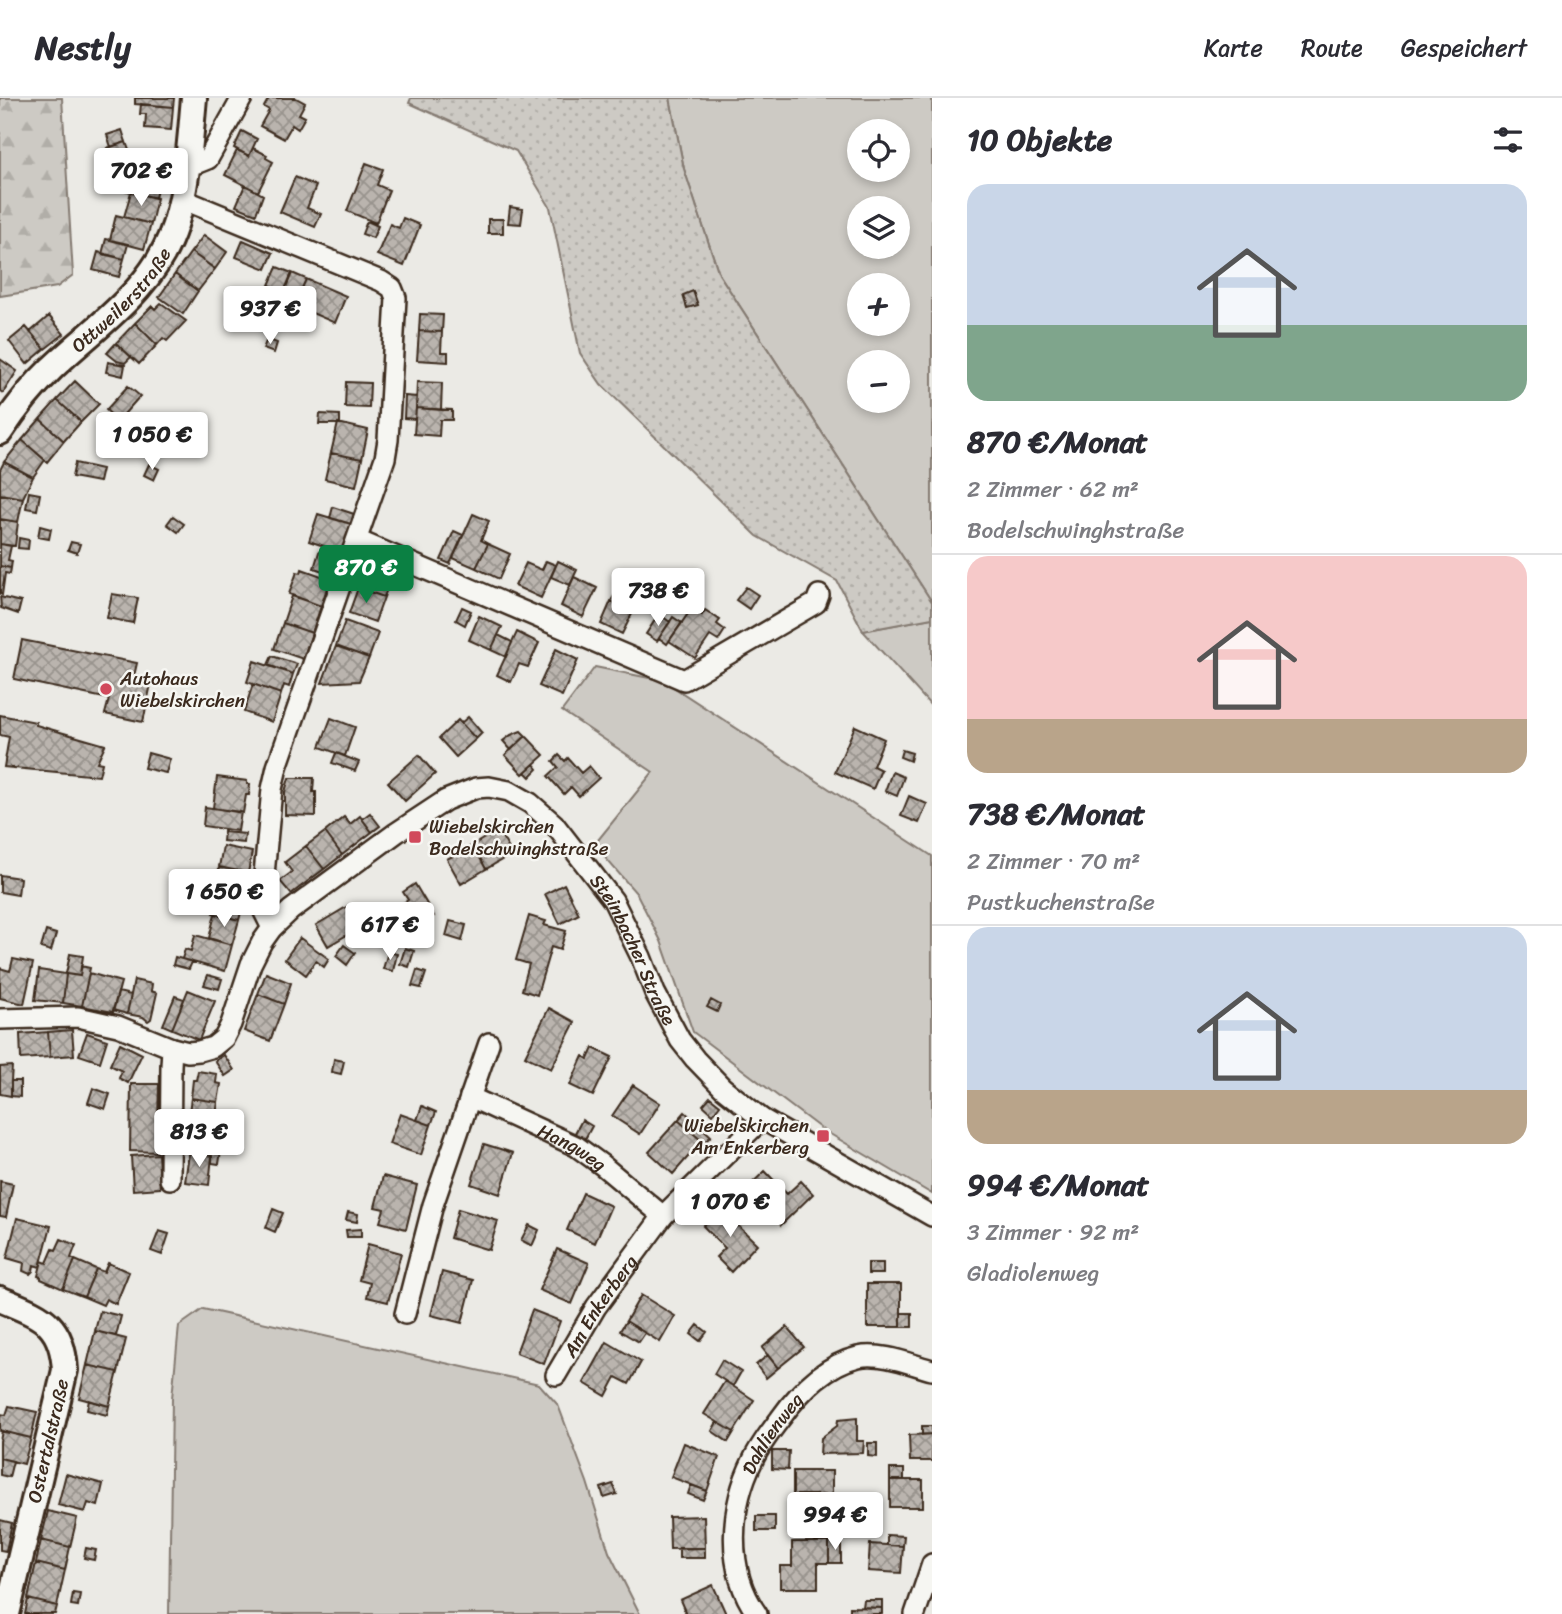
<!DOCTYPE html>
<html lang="de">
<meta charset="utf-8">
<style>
body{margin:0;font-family:Sriracha,sans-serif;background:#f7f7f7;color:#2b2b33;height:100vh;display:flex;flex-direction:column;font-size:26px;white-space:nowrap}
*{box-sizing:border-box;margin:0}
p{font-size:23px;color:#7c7c81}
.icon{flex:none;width:38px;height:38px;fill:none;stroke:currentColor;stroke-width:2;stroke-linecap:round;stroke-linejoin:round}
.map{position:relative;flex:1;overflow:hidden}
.drawer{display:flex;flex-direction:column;background:#fff;width:630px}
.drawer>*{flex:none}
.tools{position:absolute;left:847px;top:21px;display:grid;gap:14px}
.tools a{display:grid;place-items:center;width:63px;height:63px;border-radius:50%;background:#fff;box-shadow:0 4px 10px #0003;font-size:35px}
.price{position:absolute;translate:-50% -60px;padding:0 16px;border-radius:7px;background:#fff;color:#222;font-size:23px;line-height:46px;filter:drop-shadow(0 2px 4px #0008)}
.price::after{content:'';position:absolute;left:50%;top:42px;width:21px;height:16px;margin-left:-10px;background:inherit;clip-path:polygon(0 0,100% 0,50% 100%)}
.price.on{background:#0b8043;color:#fff}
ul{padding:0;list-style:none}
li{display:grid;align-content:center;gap:14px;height:371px;padding:0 35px}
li+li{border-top:2px solid #e1e1e2}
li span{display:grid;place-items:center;height:217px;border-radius:21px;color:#555}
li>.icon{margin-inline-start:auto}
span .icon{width:126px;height:126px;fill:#fffc;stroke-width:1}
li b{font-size:30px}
h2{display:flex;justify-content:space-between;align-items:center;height:84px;padding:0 35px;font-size:30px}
header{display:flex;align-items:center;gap:42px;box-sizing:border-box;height:98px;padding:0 35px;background:#fff;border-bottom:2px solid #e1e1e2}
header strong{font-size:33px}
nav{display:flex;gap:38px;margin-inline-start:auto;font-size:24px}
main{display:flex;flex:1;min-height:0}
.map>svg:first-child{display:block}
.grass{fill:#cdcac4;stroke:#847a71;stroke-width:2;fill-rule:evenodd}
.forest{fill:url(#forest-firs);stroke:#847a71;stroke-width:2}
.garden{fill:url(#garden-dots);stroke:#847a71;stroke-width:2}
.building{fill:url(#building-cross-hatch);stroke:#3b2a1e;stroke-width:2}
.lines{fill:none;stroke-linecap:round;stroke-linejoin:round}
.minor-casing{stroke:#3b2a1e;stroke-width:24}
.major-casing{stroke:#3b2a1e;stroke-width:30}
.minor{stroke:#f6f6f2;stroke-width:19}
.major{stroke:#f6f6f2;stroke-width:24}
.poi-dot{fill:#d1495b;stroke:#f6f6f2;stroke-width:2.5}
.labels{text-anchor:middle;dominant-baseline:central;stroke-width:5;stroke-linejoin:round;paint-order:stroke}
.street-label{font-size:19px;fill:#3b2a1e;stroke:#f6f6f2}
.poi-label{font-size:19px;fill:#3b2a1e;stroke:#f6f6f2;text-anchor:start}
</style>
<header>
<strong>Nestly</strong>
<nav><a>Karte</a><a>Route</a><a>Gespeichert</a></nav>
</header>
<main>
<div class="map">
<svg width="932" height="1516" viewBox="0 0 932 1516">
<defs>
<pattern id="forest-firs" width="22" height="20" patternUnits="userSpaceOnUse" patternTransform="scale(1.75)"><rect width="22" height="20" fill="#cdcac4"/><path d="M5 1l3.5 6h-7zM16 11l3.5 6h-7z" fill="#b1aea8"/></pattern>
<pattern id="garden-dots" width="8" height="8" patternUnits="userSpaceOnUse" patternTransform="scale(1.75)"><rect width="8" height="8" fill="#cdcac4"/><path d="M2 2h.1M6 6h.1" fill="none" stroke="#b1aea8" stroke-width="1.8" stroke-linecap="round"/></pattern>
<pattern id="building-cross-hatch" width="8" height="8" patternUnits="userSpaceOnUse" patternTransform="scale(1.75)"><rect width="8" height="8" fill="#bab4ae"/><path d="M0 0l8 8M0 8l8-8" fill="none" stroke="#98938d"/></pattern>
</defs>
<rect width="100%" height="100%" fill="#ebeae5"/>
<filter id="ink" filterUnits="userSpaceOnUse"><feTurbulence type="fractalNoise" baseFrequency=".0143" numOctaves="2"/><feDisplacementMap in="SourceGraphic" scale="14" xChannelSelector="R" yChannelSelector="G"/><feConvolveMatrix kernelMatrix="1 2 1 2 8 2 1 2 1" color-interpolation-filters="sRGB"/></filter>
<g filter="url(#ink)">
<path class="grass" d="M670,0H932V504L719,176L684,71ZM859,33H898V72H859ZM859,110H898V149H859ZM859,187H898V226H859ZM859,264H898V303H859Z
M932,520V609L863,533Z
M595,569L664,583L932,758V1096L820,1030L693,934L661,843L637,796L594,747L653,674L562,613Z
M203,1211L539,1286L558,1307L587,1384L609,1454L640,1516H169L172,1300L179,1228Z"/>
<path class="forest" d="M0,0H62L73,177L57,189L0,198Z"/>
<path class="garden" d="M411,0H670L684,71L719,176L932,504V520L863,533L837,483L757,438L601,286L580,255L550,109L516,53L409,5Z"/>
<path class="building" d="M135,0H174L173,9L135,6Z
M269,0H296L305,5L299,16L305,19L298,31L292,27L284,41L260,28L269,12L264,9Z
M141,6L173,9L171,32L145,30L146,16H140Z
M122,32L126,44L111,49L107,37Z
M242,33L257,41L249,58L234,50Z
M126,44L130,55L110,61L107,50Z
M253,50L267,57L266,60L273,64L258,94L225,77L237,52L249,58Z
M127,64L161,73L155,100L120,91Z
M366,65L383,71L377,87L389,92L376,125L347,113Z
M295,79L316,88L307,110L321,116L315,129L280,114Z
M245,87L263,97L256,116L236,108Z
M131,94L157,100L151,126L124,119Z
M510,109L523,111L521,126L508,125Z
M116,117L151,126L144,151L110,142Z
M403,120L420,127L404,168L377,157L390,126L399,130Z
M488,121H503V135H488Z
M367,123L378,128L373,140L362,136Z
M204,137L227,154L215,171L191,154Z
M106,141L128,146L124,161L102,156Z
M243,142L273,155L266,171L236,159Z
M98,154L124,161L119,179L93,172Z
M191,154L215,171L198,193L175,176Z
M277,169L292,175L284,194L269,187Z
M292,175L306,181L298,200L284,194Z
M175,176L198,193L183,216L159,199Z
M306,181L346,198L335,225L305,212L309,204L298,200Z
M693,193L698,207L687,210L683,197Z
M161,205L186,223L167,243L163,240L157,247L135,225L152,208L155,211Z
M420,216L443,217L442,234L419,233Z
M49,218L64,236L45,251L30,234Z
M135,225L157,247L139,266L116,245Z
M26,229L45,251L27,266L9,243Z
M419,233L442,234L441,254H448V264L417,262Z
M267,241L277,245L274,255L263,251Z
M116,245L131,259L125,265L117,263L107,255Z
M0,261L17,273L3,295L0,293Z
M108,264L125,267L123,278L106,274Z
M75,283L99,306L81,324L57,302Z
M346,284L370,285L369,310L345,309Z
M417,284L442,285L441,312L416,310Z
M128,288L140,298L118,323L106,312Z
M405,298L417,299L415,321L404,320Z
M57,302L81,324L64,343L40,321Z
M416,310L452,312V322H440L439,338L414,336Z
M320,316L340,317V326H319Z
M40,321L64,343L47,364L22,342Z
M338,325L368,332L362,361L331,355Z
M22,342L45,362L33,379L4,364Z
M331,355L362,361L356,388L325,381Z
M4,364L33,379L23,400L0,396V372Z
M75,365L102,371L99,384L72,379Z
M149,366L159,371L154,382L144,377Z
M29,394L40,396L37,412L26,410Z
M0,396L23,400L18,424L0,421Z
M333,409L354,416L351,426L330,420Z
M318,416L351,426L342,454L309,443Z
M473,416L489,423L481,442L488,446L476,470L453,460Z
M173,418L184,426L178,434L167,426Z
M0,421L18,424L15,448L0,446Z
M40,428L51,431L49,441L38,439Z
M454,433L463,437L450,466L441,462Z
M19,440L29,442L28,451L18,450Z
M71,444L80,446L77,455L68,452Z
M0,446L11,448L8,462L12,463L11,470L0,468Z
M488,446L510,456L499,481L476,470Z
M319,454L337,461L332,476L314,470Z
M546,463L556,467L541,500L515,488L526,465L542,472Z
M558,463L577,472L570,487L551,479Z
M367,464L393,474L384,499L358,490Z
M0,468L11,470L10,476L5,475L2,497L0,496Z
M302,471L330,481L321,508L289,496L297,474L301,475Z
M574,479L597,490L583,519L561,508Z
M746,489L758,497L749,511L736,502Z
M358,490L384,499L375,524L349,515Z
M618,491L639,501L633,514L611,503Z
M112,496L138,500L133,525L107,520Z
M292,498L321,508L312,535L283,525Z
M0,499L21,504L18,516L1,510Z
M611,503L633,514L622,536L601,526Z
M462,509L471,513L465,527L456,522Z
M692,510L702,517L705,512L720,522L717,526L725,532L718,543L710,538L695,560L669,543Z
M659,516L670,524L657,543L646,536Z
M479,518L502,529L491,552L469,542Z
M673,519L682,525L667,546L659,540Z
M345,523L378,535L369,560L336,548Z
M283,525L312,535L303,561L274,551Z
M517,534L539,545L528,569L519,566L511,584L497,577Z
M498,537L512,544L506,559L491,552Z
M22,542L137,565L134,578L152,581L143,624L105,616L109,601L14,581Z
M336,548L369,560L359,583L322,585Z
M556,551L578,562L562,598L539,588Z
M272,558L297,566L293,576L268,567Z
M254,563L293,576L289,589L284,587L281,596L247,584Z
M253,586L281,596L272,624L244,614Z
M0,617L36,624V627L105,647L97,664L102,665L99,678L4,669L9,639L0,637Z
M468,619L482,635L476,641L461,625Z
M331,620L355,629L345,658L320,649Z
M458,622L476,641L456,659L439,640Z
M855,628L884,641L873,668L881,672L873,691L835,674Z
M521,633L526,638L511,652L503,643L511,637Z
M526,638L544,657L523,676L505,657Z
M902,652L912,655L910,663L900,659Z
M148,655L170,661L166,675L144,670Z
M336,655L359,664L355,673L332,665Z
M419,657L435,676L405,703L388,684Z
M559,657L565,663L568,660L581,675L589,668L599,680L579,698L571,689L564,696L548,678L558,669L553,663Z
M534,666L538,671L530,679L525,674Z
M892,674L904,679L897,698L885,693Z
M217,679L247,683V686H250L249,697H246L243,715L213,710Z
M289,680H314L313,694H316V718L285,717V694Z
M909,698L927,706L919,725L901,718Z
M205,709L241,714L238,733L203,728Z
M370,715L380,728L372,734L362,721Z
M360,718L372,734L342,757L325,734L344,719L350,726Z
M498,732L512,756L486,771L473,747Z
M224,734L245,736L244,745L223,743Z
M325,734L342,757L324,771L306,748Z
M473,747L486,771L461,786L447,761Z
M223,748L252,754L248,775L219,769Z
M306,748L324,771L291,796L280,783L292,774L285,764Z
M219,769L248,775L245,794L216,789Z
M175,776L191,782L187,792L172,787Z
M0,777L20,780L18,797L0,794Z
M415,786L434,818L410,833L395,810L408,802L403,794Z
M564,786L579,816L560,826L545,796Z
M219,792L245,799L239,822L213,815Z
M350,807L362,828L328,848L316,827Z
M215,816L239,822L232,847L209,840Z
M529,818L546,823L544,827L566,833L560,852L551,849L537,897L522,892L529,866L516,862Z
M450,823L466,827L462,843L446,838Z
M46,833L56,836L51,853L41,850Z
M195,837L232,847L225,873L182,861L185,851L191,853Z
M300,840L329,861L324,869L316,863L306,877L285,861Z
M344,847L355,855L347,867L336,858Z
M405,850L414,853L409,869L400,866Z
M388,854L397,856L393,873L383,871Z
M70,856L83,858L80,878L66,876Z
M175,859L192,864L189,871L173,867Z
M13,861L33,865L24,906L0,900V870L10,873Z
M81,868L90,870L82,908L63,905L66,876L80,878Z
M39,872L66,876L63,905L35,902Z
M417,872L426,875L421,890L412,888Z
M89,875L121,884L113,914L82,908Z
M266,875L291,885L284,906L258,896Z
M208,877L222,881L219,891L204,887Z
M134,882L152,886L151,893L157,895L151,921L148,923L143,919L127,916Z
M188,892L215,903L199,942L172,931Z
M118,894L131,897L127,916L113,912Z
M258,896L284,906L270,943L244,933Z
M175,898L184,901L172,931L163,927Z
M711,902L720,907L717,914L707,909Z
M549,910L575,924L551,971L525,958Z
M72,932L74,957L50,959L48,934Z
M48,934L50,959L21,961L20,936Z
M87,935L107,942L100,964L79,957Z
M120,945L142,956L128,985L119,980L122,973L110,967Z
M593,950L612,959L593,998L570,987L583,958L588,961Z
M224,957L234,972L225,978L215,963Z
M334,961L344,963L341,976L332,974Z
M12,968L11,983V998L0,996V969Z
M198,973L217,976L216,985L221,986L218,1004L191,1000L193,982H196Z
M11,983H20V999L11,998Z
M131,986H159L157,1054L130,1053Z
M633,987L660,1005L640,1036L612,1018Z
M93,990L110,996L105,1011L88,1005Z
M710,999L720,1007L713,1016L703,1007Z
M191,1000L218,1004L213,1039L186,1035Z
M422,1008L436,1014L431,1027L417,1022Z
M685,1014L711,1038L704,1045L678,1022Z
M400,1016L431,1027L421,1057L389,1046Z
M582,1022L592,1028L585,1041L575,1035Z
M678,1022L702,1043L673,1076L649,1054Z
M205,1044L222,1046L219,1066L212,1065V1058L204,1057Z
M484,1046L513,1055L500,1096L471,1086Z
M189,1055L212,1058L209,1087L185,1084Z
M158,1056L160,1090L133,1092L131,1058Z
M765,1073L787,1096L801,1083L813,1096L781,1127L746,1091Z
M383,1078L417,1087L406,1131L380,1124L384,1111L375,1109Z
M0,1083L13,1086L6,1119L0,1118Z
M583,1095L611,1108L595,1145L567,1132Z
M720,1110L757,1146L731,1174L716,1159L725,1150L703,1128Z
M273,1111L283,1115L275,1134L266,1130Z
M458,1111L498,1123L489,1152L450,1140Z
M348,1114L358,1116L357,1124L346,1122Z
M17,1120L51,1128L40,1169L34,1167L33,1173L30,1176L23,1173L24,1165L7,1160Z
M529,1127L539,1132L532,1148L521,1142Z
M361,1131V1139H347L346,1132Z
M159,1133L169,1136L162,1157L151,1153Z
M61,1141L76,1147L71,1160L75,1162L63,1191L41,1181V1179L38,1178L42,1163L47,1165L53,1151L56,1152Z
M368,1146L401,1155L388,1204L367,1199L370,1185L359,1182Z
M557,1151L589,1165L572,1206L539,1192Z
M75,1162L96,1171L84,1199L63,1191Z
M108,1165L129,1174L116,1206L106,1201L103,1207L84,1199L96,1171L104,1174Z
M868,1165H883V1176H868Z
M442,1174L473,1182L462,1225L431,1217Z
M867,1186H901V1229H867Z
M641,1197L675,1218L660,1244L626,1223Z
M532,1212L560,1223L544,1266L516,1255Z
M100,1213L121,1218L116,1238L95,1233Z
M901,1215H912V1229H901Z
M626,1223L645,1235L639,1244L620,1233Z
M698,1227L707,1234L700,1243L691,1236Z
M787,1229L804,1249L778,1270L762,1250Z
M95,1233L126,1241L118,1274L87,1267Z
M607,1244L641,1264L629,1286L616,1279L606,1298L584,1285Z
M768,1257L778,1270L766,1280L756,1267Z
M722,1262L741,1274L733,1288L714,1276Z
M87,1267L118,1274L109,1308L79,1300Z
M725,1283L754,1302L734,1334L704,1316Z
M89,1302L109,1308L107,1317L87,1312Z
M9,1308L37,1314L31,1340L0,1333V1316L6,1317Z
M857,1320V1343H864L863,1355L820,1356L821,1340L837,1328L838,1322Z
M717,1324L734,1334L728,1344L712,1333Z
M922,1328H932V1336L922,1337Z
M2,1333L31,1340L24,1366L0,1360V1343Z
M932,1336V1363H910L909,1337Z
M684,1345L719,1359L707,1393L671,1379Z
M868,1345H877V1359L868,1358Z
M772,1353H789L788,1372L772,1371Z
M0,1360L13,1363L9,1379L0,1377Z
M890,1371H904V1382H890Z
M793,1373H832V1397H793Z
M66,1376L103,1386L98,1408L88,1405L85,1414L58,1407Z
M890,1382H923V1409H890Z
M613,1386L617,1396L604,1400L601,1390Z
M691,1387L707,1393L703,1402L688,1396Z
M793,1397H832V1421H793Z
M48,1413L77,1420L70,1449L41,1442Z
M704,1418L705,1450L670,1451L669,1419Z
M756,1418H775V1433H756Z
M0,1422L12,1425L6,1453L0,1452Z
M887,1437L904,1438L903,1448L887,1447Z
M41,1442L70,1449L65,1472L36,1465Z
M792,1444H829V1465H818V1490H780V1468H792Z
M829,1444H841V1465H829Z
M870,1446L903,1448L901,1475L868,1473Z
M86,1450L96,1452L94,1462L84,1460Z
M679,1450H705V1460H679Z
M36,1465L65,1472L57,1508L28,1501Z
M713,1487L726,1516H686L680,1502Z
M73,1495L80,1496L78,1508L71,1507Z
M28,1501L57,1508L55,1516H25Z
M864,1502H882V1510L863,1509Z
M850,1509L882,1510V1516H850Z"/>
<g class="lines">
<g class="minor-casing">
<g id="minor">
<path d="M188,65H198L208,61L242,0"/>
<path d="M182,101L381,183L392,190L396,200L388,342L385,360L277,669L272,691L262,798L264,814L272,830"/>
<path d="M357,442L684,582L816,505L819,497"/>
<path id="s1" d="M0,921L78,919L118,928L172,950L188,954L199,953L213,949L224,940L231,926L251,866L262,844L272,830L291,812L396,735L446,702L476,690L489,689L509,693L530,705L554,726L613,802L641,859L655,895L680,942L695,961L723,990L762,1021L932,1118"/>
<path id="s2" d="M470,999L576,1048L602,1067L663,1118"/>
<path d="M170,1081L171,968L172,950"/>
<path d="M405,1216L433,1107L489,945"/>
<path id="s3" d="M556,1277L596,1209L663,1118L762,1021"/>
<path id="s4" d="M757,1516C725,1472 730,1408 753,1362C760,1347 770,1334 780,1321C799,1294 825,1267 858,1259C882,1254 910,1266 932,1272"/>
<path d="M915,1516L932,1466"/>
</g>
</g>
<g class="major-casing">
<g id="major">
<path id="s5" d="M0,334C15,311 31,290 51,271C97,227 155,191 175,127C188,86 190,42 194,0"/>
<path d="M0,1201C40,1218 62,1223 65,1272L7,1516"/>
</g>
</g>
<use href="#minor" class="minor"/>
<use href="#major" class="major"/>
</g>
</g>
<g class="poi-dot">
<circle cx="106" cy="591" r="7"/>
<rect x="408" y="732" width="14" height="14" rx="3.5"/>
<rect x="816" y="1031" width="14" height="14" rx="3.5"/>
</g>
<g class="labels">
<g class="street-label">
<text stroke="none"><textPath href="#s5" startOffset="180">Ottweilerstraße</textPath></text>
<text stroke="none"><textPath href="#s1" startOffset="842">Steinbacher Straße</textPath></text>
<text stroke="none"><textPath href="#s2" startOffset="114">Hangweg</textPath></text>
<text stroke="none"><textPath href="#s3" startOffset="82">Am Enkerberg</textPath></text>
<text stroke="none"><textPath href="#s4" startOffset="194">Dahlienweg</textPath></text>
<text transform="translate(48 1343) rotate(-77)">Ostertalstraße</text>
</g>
<g class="poi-label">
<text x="120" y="580">Autohaus<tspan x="120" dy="22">Wiebelskirchen</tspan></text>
<text x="429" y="728">Wiebelskirchen<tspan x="429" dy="22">Bodelschwinghstraße</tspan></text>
<text x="809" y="1027" text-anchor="end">Wiebelskirchen<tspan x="809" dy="22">Am Enkerberg</tspan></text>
</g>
</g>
</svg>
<div class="tools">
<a><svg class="icon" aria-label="locate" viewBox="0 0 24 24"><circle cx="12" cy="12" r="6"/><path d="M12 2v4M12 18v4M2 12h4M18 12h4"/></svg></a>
<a><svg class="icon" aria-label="layers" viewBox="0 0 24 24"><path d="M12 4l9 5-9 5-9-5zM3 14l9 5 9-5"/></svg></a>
<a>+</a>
<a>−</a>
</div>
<b class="price" style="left:141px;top:110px">702 €</b>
<b class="price" style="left:270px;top:248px">937 €</b>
<b class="price" style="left:152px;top:374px">1 050 €</b>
<b class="price on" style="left:366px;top:507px">870 €</b>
<b class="price" style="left:658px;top:530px">738 €</b>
<b class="price" style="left:224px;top:831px">1 650 €</b>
<b class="price" style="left:390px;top:864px">617 €</b>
<b class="price" style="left:199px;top:1071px">813 €</b>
<b class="price" style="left:730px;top:1141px">1 070 €</b>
<b class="price" style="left:835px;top:1454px">994 €</b>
</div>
<section class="drawer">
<h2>10 Objekte<svg class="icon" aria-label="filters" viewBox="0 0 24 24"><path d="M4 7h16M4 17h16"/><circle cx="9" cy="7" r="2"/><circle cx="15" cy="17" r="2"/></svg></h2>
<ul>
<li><span style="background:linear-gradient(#c9d6e8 65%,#7fa58c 0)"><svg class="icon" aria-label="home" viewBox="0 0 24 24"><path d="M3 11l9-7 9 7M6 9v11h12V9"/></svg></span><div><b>870 €/Monat</b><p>2 Zimmer · 62 m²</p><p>Bodelschwinghstraße</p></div></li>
<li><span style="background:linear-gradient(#f6c9c9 75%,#b9a48a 0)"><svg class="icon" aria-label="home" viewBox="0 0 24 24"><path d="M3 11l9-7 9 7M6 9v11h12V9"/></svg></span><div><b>738 €/Monat</b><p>2 Zimmer · 70 m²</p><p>Pustkuchenstraße</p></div></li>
<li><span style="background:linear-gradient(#c9d6e8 75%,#b9a48a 0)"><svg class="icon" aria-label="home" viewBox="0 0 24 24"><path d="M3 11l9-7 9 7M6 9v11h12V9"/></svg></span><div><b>994 €/Monat</b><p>3 Zimmer · 92 m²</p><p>Gladiolenweg</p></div></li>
</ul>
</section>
</main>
